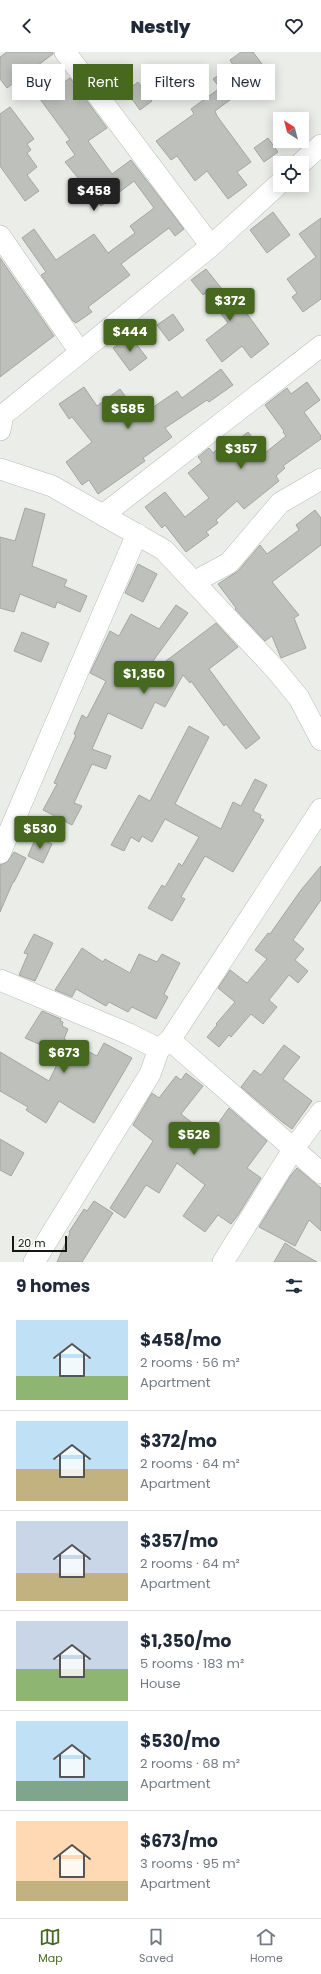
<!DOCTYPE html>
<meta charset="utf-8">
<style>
body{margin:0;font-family:Poppins,sans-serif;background:#f2f2f3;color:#1f2937;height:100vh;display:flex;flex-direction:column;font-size:15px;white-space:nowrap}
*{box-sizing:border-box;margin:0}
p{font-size:13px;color:#747a83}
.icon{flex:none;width:22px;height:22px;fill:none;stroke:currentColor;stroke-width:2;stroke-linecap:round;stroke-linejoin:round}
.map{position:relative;height:1210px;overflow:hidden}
.drawer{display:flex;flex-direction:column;background:#fff;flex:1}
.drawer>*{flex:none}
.top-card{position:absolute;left:12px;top:12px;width:297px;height:36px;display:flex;gap:8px}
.needle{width:26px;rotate:324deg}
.buttons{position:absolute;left:273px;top:60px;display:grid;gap:8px}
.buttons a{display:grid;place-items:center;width:36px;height:36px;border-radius:0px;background:#fff;box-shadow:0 2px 10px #0003;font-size:20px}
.scale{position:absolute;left:12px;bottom:10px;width:55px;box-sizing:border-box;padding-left:4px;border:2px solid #141514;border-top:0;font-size:11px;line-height:14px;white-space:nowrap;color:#141514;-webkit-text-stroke:3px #f8faf6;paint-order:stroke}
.price{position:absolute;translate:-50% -34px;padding:0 9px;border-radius:4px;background:#47681f;color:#fff;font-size:13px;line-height:26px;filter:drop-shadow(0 1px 2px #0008)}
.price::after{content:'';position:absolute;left:50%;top:24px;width:12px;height:9px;margin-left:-6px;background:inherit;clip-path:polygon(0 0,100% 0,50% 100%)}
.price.active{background:#222;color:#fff}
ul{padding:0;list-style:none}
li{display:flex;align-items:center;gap:12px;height:100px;padding:0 16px}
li+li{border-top:1px solid #e0e1e3}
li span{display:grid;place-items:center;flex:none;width:112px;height:80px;border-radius:0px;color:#555}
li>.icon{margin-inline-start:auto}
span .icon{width:48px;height:48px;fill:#fffc;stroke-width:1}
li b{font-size:17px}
h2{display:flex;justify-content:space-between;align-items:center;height:48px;padding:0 16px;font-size:17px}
.chip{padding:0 14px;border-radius:0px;background:#fff;box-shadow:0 2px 10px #0003;font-size:14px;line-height:36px}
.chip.active{background:#47681f;color:#fff}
header{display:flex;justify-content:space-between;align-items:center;height:52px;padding:0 16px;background:#fff;font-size:18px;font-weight:800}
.tabs{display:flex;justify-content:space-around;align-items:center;height:56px;border-top:1px solid #e0e1e3;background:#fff;font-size:11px;color:#747a83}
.tabs a{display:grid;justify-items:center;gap:2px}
.tabs .active{color:#47681f}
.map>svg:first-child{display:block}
.building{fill:#bec0bc;stroke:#a4a6a2}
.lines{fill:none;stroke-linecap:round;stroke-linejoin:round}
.street-casing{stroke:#b9bbb7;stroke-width:22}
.street{stroke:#fff;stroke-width:21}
</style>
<header><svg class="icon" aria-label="back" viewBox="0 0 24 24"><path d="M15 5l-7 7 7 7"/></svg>Nestly<svg class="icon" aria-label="heart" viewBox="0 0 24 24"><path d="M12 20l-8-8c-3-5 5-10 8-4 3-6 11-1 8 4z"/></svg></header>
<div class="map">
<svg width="321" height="1210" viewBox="0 0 321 1210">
<rect width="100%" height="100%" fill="#ebede9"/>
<path class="building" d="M7,0H53V2L7,36L0,27V5Z
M241,0H253L268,20L215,59L217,64L251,110L237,120L247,133L228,147L207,119L195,129L177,104L171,108L156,89L194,62L191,57L220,36L213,27L233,13L230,8Z
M70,26L107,76L88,89L112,122L131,108L184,177L175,184L169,176L121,212L130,223L88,255L92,260L76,271L73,269L41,223L46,220L22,186L34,177L56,208L94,182L108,201L135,181L130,174L154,156L134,129L101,154L65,110L75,103L66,90L70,88L40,47Z
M138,30L152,49L140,58L126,39Z
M10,55L34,87L27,92L31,98L27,101L37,115L27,123L39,139L25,149L0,114V62Z
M268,86L278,100L264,110L254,96Z
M273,160L290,183L267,201L250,178Z
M321,166V247L303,260L292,245L297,241L287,227L316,205L299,182Z
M0,206L54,284L0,325Z
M206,217L230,247L234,244L269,292L251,306L242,294L222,310L206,288L228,271L205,241L203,243L191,228Z
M173,262L184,278L169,289L157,273Z
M130,284L147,306L130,319L113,296Z
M221,317L233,333L209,350L207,348L165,376L172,385L143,406L145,409L98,442L89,428L82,433L66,410L92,390L72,365L69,367L59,352L84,335L97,354L120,337L140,364L177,339L182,346Z
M307,330L320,348L304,360L321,384V387L283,414L285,416L276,424L279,429L244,457L237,449L216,468L218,471L206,480L209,483L186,500L165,473L162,476L145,455L165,440L185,465L209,446L188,421L202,410L198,405L209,396L213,401L223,392L227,396L248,380L265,401L286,384L283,380L284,379L265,353L287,336L291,342Z
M25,456L45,462L32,514L67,528L64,534L87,544L80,560L57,550L55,556L20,542L14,560L0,556V485L15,489Z
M315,458L321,466V493L272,530L299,563L294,566L306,596L281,606L272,584L265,589L235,557L236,556L218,532L238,519L260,493L267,502L299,478L296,473Z
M138,512L157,522L143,550L125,541Z
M176,553L188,561L137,631L216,571L238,595L209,617L260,686L246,697L226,672L224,674L191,629L190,631L183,623L165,655L155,650L142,677L108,661L92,697L111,704L106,717L92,712L74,751L82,754L72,773L43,758L57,732L54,731L76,683L74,682L82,663L87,666L106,629L90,621L110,579L119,584L131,562L159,577Z
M22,580L49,591L41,610L14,599Z
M189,674L209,685L175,752L221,777L233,750L241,754L255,727L267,733L253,759L261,763L260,766L264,768L233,820L205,804L181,845L185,847L172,869L148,856L162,833L165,835L179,811L182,814L199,785L165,767L152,790L142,784L139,790L131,785L124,799L111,793L139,743L150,749Z
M36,785L52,792L43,811L28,804Z
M14,800L26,806L14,830H13L0,860V813L7,810Z
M321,814V848L293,888L304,897L295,908L308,919L298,931L289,923L269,948L277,955L263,972L251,962L231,985L229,983L219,995L207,985L217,973L216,972L235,950L218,936L230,918L247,931L267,907L255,898L268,881L270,882L301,838Z
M34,882L53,891L35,929L19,923L28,902L24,901Z
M82,896L103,910L105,907L130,921L139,902L157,910L162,902L180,911L164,942L168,945L156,967L132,955L128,960L109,950L106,954L76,937L72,945L55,938Z
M42,959L61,967L60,969L63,970L62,974L68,977L64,987L97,1004L104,991L132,1006L94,1071L59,1049L46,1071L26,1058L28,1055L0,1039V1000L49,1029L62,1002L25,986Z
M284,993L300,1005L283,1027L312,1049L292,1077L281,1069L241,1035L254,1018L261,1023Z
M186,1021L203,1034L181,1062L209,1084L229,1056L267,1089L247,1116L261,1126L238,1163L231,1172L218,1163L205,1180L183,1164L205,1133L177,1111L159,1141L146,1133L125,1166L110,1156L153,1089L133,1073L152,1041L159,1046L176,1024L181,1028Z
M0,1087L24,1101L11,1124L0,1118Z
M297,1116L321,1136V1179L309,1168L295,1194L259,1175L291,1123Z
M94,1149L113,1161L82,1210H57L70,1181L69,1180L84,1157L87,1159Z
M285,1191L299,1200L317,1210H274Z"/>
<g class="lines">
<g class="street-casing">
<path id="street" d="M65,0L211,194
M301,111L321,93
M0,184L80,300
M0,378L3,363L211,194L280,131
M0,417L52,434L164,498L276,618L299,646L321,688
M103,463L321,294
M194,530L229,511L280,451L321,427
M0,801L137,482
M0,928L129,982L159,997
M170,988L321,1121
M34,1210L150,1022L159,997L170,988L321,757
M223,1210L294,1096L321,1060"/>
</g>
<use href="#street" class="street"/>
</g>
</svg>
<div class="buttons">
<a><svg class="needle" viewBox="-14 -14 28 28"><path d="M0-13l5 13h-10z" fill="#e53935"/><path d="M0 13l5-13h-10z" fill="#747a83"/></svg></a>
<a><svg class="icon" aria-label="locate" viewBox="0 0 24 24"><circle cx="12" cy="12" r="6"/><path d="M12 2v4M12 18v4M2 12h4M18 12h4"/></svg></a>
</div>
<div class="scale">20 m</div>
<b class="price active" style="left:94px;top:160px">$458</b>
<b class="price" style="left:230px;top:270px">$372</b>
<b class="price" style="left:130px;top:301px">$444</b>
<b class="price" style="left:128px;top:378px">$585</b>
<b class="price" style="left:241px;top:418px">$357</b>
<b class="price" style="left:144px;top:643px">$1,350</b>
<b class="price" style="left:40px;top:798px">$530</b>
<b class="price" style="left:64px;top:1022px">$673</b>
<b class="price" style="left:194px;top:1104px">$526</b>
<div class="top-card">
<a class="chip">Buy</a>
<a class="chip active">Rent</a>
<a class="chip">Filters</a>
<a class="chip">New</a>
</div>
</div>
<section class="drawer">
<h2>9 homes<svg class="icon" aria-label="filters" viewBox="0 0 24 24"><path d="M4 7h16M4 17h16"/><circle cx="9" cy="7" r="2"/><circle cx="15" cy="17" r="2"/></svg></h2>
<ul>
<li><span style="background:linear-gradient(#bfe0f5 70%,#8fb573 0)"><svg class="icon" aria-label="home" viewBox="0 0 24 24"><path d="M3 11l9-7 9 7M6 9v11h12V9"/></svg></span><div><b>$458/mo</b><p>2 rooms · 56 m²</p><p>Apartment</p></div></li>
<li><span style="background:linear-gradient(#bfe0f5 60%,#c2b280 0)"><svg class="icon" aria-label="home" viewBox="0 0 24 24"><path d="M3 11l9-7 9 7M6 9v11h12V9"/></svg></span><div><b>$372/mo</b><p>2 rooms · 64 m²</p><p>Apartment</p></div></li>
<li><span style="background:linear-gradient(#c9d6e8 65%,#c2b280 0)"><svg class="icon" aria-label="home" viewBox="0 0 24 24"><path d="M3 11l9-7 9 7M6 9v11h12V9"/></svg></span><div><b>$357/mo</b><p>2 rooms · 64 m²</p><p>Apartment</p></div></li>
<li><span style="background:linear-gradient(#c9d6e8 60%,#8fb573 0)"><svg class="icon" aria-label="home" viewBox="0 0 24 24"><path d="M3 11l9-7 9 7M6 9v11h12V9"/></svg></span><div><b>$1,350/mo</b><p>5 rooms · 183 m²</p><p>House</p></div></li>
<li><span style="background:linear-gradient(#bfe0f5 75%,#7fa58c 0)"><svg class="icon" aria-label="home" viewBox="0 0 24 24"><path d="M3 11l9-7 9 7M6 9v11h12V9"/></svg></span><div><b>$530/mo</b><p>2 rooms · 68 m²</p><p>Apartment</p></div></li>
<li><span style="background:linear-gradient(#ffd9b3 75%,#c2b280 0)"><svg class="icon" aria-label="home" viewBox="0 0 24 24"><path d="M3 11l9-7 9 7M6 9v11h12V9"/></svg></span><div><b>$673/mo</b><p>3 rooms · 95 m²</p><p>Apartment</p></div></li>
</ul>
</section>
<nav class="tabs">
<a class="active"><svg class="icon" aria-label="map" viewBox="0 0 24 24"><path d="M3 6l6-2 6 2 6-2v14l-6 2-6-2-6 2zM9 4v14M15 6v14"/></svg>Map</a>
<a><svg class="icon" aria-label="saved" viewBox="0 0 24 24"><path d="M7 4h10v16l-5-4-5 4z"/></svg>Saved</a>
<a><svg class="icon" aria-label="home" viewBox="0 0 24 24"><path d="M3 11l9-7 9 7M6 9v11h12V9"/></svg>Home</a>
</nav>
